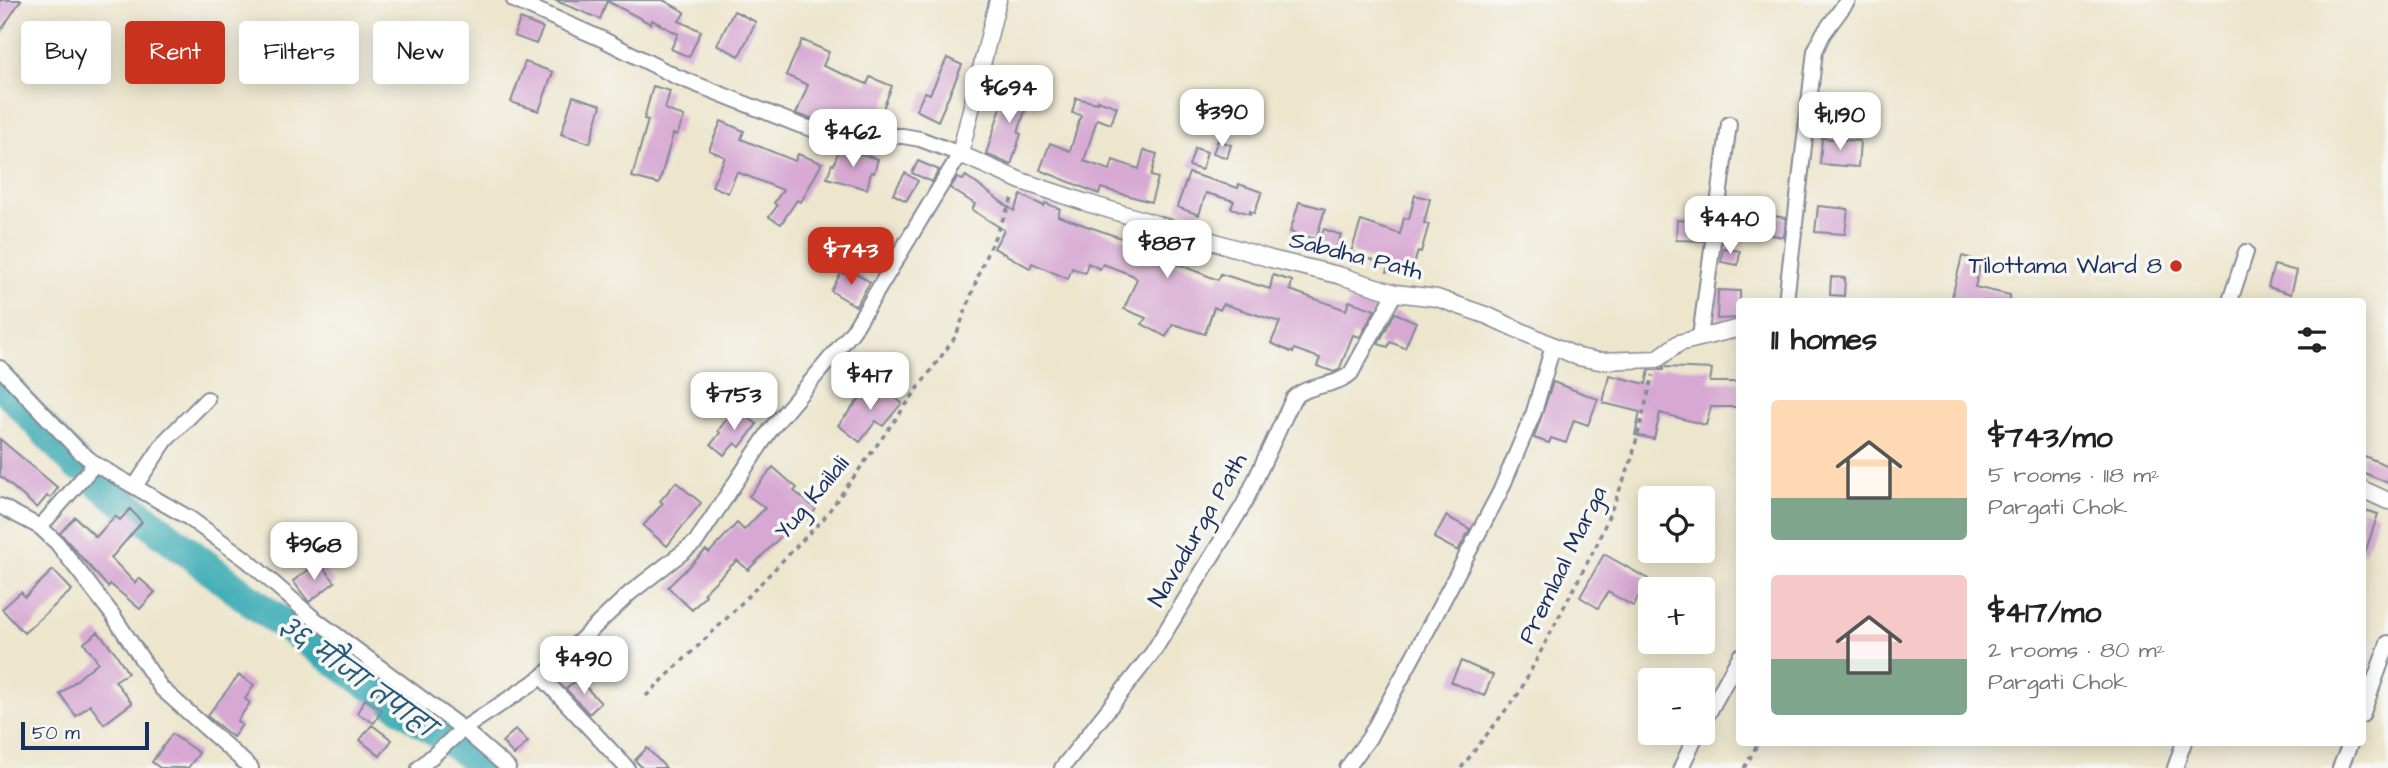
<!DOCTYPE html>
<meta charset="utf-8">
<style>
body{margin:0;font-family:"Architects Daughter","Playpen Sans Deva",sans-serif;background:#f2f2f2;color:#222;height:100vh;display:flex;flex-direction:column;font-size:26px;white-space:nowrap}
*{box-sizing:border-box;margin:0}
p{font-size:23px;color:#767676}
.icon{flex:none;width:38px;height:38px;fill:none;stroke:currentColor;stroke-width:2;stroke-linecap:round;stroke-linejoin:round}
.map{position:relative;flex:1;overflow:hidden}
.sheet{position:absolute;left:1736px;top:298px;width:630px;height:448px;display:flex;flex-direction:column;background:#fff;border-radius:7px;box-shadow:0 4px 18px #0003}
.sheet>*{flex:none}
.top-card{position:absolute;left:21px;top:21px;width:665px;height:63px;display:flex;gap:14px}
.tools{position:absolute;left:1638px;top:486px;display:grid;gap:14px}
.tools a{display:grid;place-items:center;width:77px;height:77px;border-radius:7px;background:#fff;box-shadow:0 4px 18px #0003;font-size:35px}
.scale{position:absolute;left:21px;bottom:18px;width:128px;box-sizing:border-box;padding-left:7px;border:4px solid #1b2f5e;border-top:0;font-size:19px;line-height:24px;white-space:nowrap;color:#1b2f5e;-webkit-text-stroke:5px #f6f6f2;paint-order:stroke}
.price{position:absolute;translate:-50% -60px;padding:0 16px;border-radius:14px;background:#fff;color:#222;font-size:23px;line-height:46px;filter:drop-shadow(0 2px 4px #0008)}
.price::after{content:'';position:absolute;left:50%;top:42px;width:21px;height:16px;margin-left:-10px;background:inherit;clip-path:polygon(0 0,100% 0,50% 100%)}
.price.selected{background:#c8321e;color:#fff}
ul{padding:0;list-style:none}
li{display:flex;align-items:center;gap:21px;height:175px;padding:0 35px}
li span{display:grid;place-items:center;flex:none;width:196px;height:140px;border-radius:7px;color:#555}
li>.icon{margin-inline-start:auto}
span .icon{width:84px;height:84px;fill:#fffc;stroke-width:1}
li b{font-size:30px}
h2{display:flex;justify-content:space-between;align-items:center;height:84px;padding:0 35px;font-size:30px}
.pill{padding:0 24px;border-radius:7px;background:#fff;box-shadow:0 4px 18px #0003;font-size:24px;line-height:63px}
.pill.selected{background:#c8321e;color:#fff}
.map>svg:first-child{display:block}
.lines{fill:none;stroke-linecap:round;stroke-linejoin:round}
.river{stroke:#39aab4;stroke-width:32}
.building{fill:#d7a8d3}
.minor-casing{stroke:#848a96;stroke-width:18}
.tertiary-casing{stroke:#848a96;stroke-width:19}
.path{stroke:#848a96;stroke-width:3.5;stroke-dasharray:5 5;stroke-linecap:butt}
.minor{stroke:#fff;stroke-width:14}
.tertiary{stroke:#fff;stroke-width:16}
.poi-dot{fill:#c8321e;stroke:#f6f6f2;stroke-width:2.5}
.labels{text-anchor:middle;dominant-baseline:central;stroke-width:7;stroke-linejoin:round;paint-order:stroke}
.street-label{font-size:24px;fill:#1b2f5e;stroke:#f6f6f2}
.poi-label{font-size:24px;fill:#1b2f5e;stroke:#f6f6f2;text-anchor:end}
.water-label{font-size:26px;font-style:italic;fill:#265a7c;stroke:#f6f6f2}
</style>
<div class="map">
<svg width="2388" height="768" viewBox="0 0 2388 768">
<rect width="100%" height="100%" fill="#f6f6f2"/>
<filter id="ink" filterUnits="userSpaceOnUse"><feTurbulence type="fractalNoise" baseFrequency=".0143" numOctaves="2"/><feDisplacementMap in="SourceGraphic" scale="14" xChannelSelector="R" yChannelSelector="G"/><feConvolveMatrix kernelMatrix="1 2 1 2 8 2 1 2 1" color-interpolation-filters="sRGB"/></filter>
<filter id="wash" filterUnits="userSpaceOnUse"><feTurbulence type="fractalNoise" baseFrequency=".00686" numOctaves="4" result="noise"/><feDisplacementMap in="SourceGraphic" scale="28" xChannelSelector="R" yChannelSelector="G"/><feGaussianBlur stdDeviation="1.57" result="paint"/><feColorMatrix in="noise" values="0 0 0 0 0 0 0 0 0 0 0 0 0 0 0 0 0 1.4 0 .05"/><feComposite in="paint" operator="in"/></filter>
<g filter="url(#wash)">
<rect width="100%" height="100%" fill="#ede6cd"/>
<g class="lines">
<path class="river" d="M0,382L77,465
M98,482L262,609L467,753L483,768"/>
</g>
<g id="blocks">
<path class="building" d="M0,0H21L0,32Z
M554,0H663L685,12L679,21L701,31L689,57L671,49L678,34L652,20L651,24L607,1L600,19Z
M734,11L756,22L739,56L717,45Z
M520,19L543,28L536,44L514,36Z
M802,40L829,52L823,66L867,84L870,77L892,86L876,126L836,113L831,124L796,114L808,85L786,75Z
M947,58L962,65L938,121L916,110L925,92L930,94Z
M525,62L553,72L539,111L511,102Z
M1008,85L1031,92L1018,133L1021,134L1011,165L986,154Z
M653,86L670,91L665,109L684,117L677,135L673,134L659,184L632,177L648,120L644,119Z
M573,96L601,105L590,143L561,134Z
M1076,98L1097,103L1098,100L1117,107L1111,124L1097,119L1084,161L1110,170L1113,160L1139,169L1144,150L1157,154L1151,176L1158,178L1151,202L1101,188L1099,194L1040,170L1050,143L1070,151L1081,115L1072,113Z
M721,121L744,131L741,139L795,161L798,154L822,163L801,202L797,200L781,224L769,217L777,206L774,203L783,190L737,172L728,193L712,186L725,157L709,150Z
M1822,138L1860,141L1858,167L1820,164Z
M1218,140L1231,145L1227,158L1213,153Z
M839,148L878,159L874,173L871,172L867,189L827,178L832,164L834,165Z
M1195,148L1207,152L1202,170L1189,166Z
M918,161L939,170L932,182L912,173Z
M905,173L918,181L906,201L893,194Z
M1189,173L1238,188L1239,184L1262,192L1254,213L1250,211V214L1231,208L1234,201L1206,193L1199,215L1177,207Z
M966,176L1014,211L1021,195L1044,206L1045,203L1060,209L1058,216L1136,243L1134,249L1178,265V264L1218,280L1221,274L1270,289L1273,275L1292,281L1290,290L1346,310L1349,301L1375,310L1360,337L1353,335L1339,370L1334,372L1317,366L1320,358L1294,349L1293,353L1271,343L1280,322L1223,304L1220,310L1214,307L1205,334L1173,324L1166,337L1142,324L1146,318L1124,309L1137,279L1132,275L1103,264L1100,269L1088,263L1085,273L1072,268L1068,279L1032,263L1030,268L994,248L1004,230L972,210L975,204L950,188L957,178L963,180Z
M1415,195L1430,199L1424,223L1429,224L1421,252L1418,251L1410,278L1387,272L1388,266L1351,252L1361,221L1400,234L1404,218L1409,219Z
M1299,202L1325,209L1316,239L1290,232Z
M1818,206L1848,209L1845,234L1815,232Z
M1763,214L1786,218L1784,237L1760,233Z
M1677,220L1705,222L1703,241L1676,240Z
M1324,229L1341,235L1335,252L1318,245Z
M1723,248L1740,251L1738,265L1721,262Z
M1962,256L1981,261L1975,287L2010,295V301H1951Z
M2274,265L2297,271L2291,294L2268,287Z
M849,269L870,282L856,306L831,291L841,273L845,274Z
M1831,277L1845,278L1844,296L1830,295Z
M1718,290L1740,291V318L1717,319Z
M1395,313L1416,322L1405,348L1390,342L1388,347L1378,344Z
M1663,367L1712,369L1710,382H1740V407H1711L1706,425L1660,413L1654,439L1635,435L1640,412L1603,403L1609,375L1646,384L1649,370H1663Z
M874,381L902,403L883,426L876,421L860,442L838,425Z
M1553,382L1598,399L1588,425L1574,420L1566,443L1551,438L1549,443L1534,438Z
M735,408L757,424L740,447L735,443L724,455L711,444L720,433L718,431Z
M0,439L58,488L50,498L47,496L37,508L0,476Z
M2362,455L2388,466V483L2362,472Z
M773,467L797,488L794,491L816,509L808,519L803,514L748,570L737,560L704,593L706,595L692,610L668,587L706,550L709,553L737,523L744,530L765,508L749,496Z
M676,482L701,503L667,546L643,526L663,503L660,501Z
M130,509L142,522L111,558L135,583L139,578L155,592L140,609L110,584L108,587L60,533L75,517L96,537L115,516L120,520Z
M2362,509L2378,514L2365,553L2362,552Z
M1446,516L1470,529L1458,551L1434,538Z
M1604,554L1648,579L1633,606L1608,592L1598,608L1580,597Z
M319,562L335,582L309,602L293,581Z
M53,570L72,590L24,633L2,609L21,592L25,597Z
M98,632L115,652L128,673L115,681L132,703L104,724L90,705L76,716L60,694L98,662L84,643Z
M1461,661L1493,675L1484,696L1451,682Z
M239,675L254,685L245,699L250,703L237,721L242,725L233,737L207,716Z
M578,679L601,703L589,714L566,689Z
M365,699L382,710L374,723L357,713Z
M372,725L392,740L380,756L360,740Z
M516,729L528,742L514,755L502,742Z
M172,734L199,753L188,768H160L152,762Z
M647,748L666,768H642L635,760Z"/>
</g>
</g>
<g filter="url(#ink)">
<use href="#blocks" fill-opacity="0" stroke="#848a96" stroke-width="2"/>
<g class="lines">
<g class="minor-casing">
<path id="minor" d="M1786,301L1815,51L1823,34L1848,0
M2230,301L2246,252
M1700,337L1729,124
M0,368L78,450L95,464L189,518L247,560L312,617L463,729L508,768
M135,486L166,440L207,399
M0,506L40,527L57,543L112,614L161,688L251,768
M40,527L95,464
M542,677L627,768
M2362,715L2388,643
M1703,723L1740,656
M419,768L463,729L542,677L630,593L696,542L771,429L853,331L960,154L920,139L903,136H844L822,132L799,125L675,76L604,40L514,0
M1062,768L1153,652L1244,504L1293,399C1308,383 1334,388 1351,373L1395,293
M1347,768L1369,738L1428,629L1500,492L1534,412L1553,346
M1681,768L1697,733
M2175,768L2184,742
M2340,768L2351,742"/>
</g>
<g class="tertiary-casing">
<path id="tertiary" d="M998,0L960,154L1021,181L1084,202L1271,259L1338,275L1395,293L1437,298L1488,316L1578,357L1599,361L1657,359L1679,343L1740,328
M2362,489L2388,501"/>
</g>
<path class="path" d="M646,696L725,620L824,518L956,336L985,258L1014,195
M1461,768L1519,693L1597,544L1630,465L1653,375
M1744,768L1759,742"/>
<use href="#minor" class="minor"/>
<use href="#tertiary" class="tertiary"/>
</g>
</g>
<circle class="poi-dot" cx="2176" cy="266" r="7"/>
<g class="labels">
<g class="street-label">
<text transform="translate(1356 256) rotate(14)">Sabdha Path</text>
<text transform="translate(812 498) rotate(-50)">Yug Kailali</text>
<text transform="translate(1198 530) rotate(-60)">Navadurga Path</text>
<text transform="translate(1563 565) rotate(-64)">Premlaal Marga</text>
</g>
<g class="poi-label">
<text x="2162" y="266">Tilottama Ward 8</text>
</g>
<g class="water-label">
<text transform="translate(356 677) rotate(36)">३६ मौजा तपाहा</text>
</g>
</g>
</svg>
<div class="tools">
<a><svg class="icon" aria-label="locate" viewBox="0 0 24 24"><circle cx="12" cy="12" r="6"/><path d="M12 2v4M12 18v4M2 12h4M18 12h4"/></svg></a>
<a>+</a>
<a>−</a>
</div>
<div class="scale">50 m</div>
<b class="price" style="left:1009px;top:125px">$694</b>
<b class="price" style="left:1222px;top:149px">$390</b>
<b class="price" style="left:1840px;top:152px">$1,190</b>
<b class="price" style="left:853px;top:169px">$462</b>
<b class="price" style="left:1730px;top:256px">$440</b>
<b class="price" style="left:1167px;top:280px">$887</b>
<b class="price selected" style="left:851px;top:287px">$743</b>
<b class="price" style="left:870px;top:412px">$417</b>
<b class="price" style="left:734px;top:432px">$753</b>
<b class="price" style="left:314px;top:582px">$968</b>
<b class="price" style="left:584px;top:696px">$490</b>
<div class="top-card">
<a class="pill">Buy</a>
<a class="pill selected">Rent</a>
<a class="pill">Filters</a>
<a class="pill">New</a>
</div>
<section class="sheet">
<h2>11 homes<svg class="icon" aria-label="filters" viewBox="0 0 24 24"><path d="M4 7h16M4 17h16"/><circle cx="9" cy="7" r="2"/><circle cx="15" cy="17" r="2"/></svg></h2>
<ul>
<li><span style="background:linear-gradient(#ffd9b3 70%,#7fa58c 0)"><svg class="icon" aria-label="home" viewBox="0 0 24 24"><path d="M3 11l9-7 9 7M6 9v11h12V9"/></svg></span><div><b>$743/mo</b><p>5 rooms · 118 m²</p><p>Pargati Chok</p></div></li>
<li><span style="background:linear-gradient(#f6c9c9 60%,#7fa58c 0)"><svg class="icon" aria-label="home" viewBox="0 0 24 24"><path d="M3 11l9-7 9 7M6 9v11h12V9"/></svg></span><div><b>$417/mo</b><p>2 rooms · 80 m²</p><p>Pargati Chok</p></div></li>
</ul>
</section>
</div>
